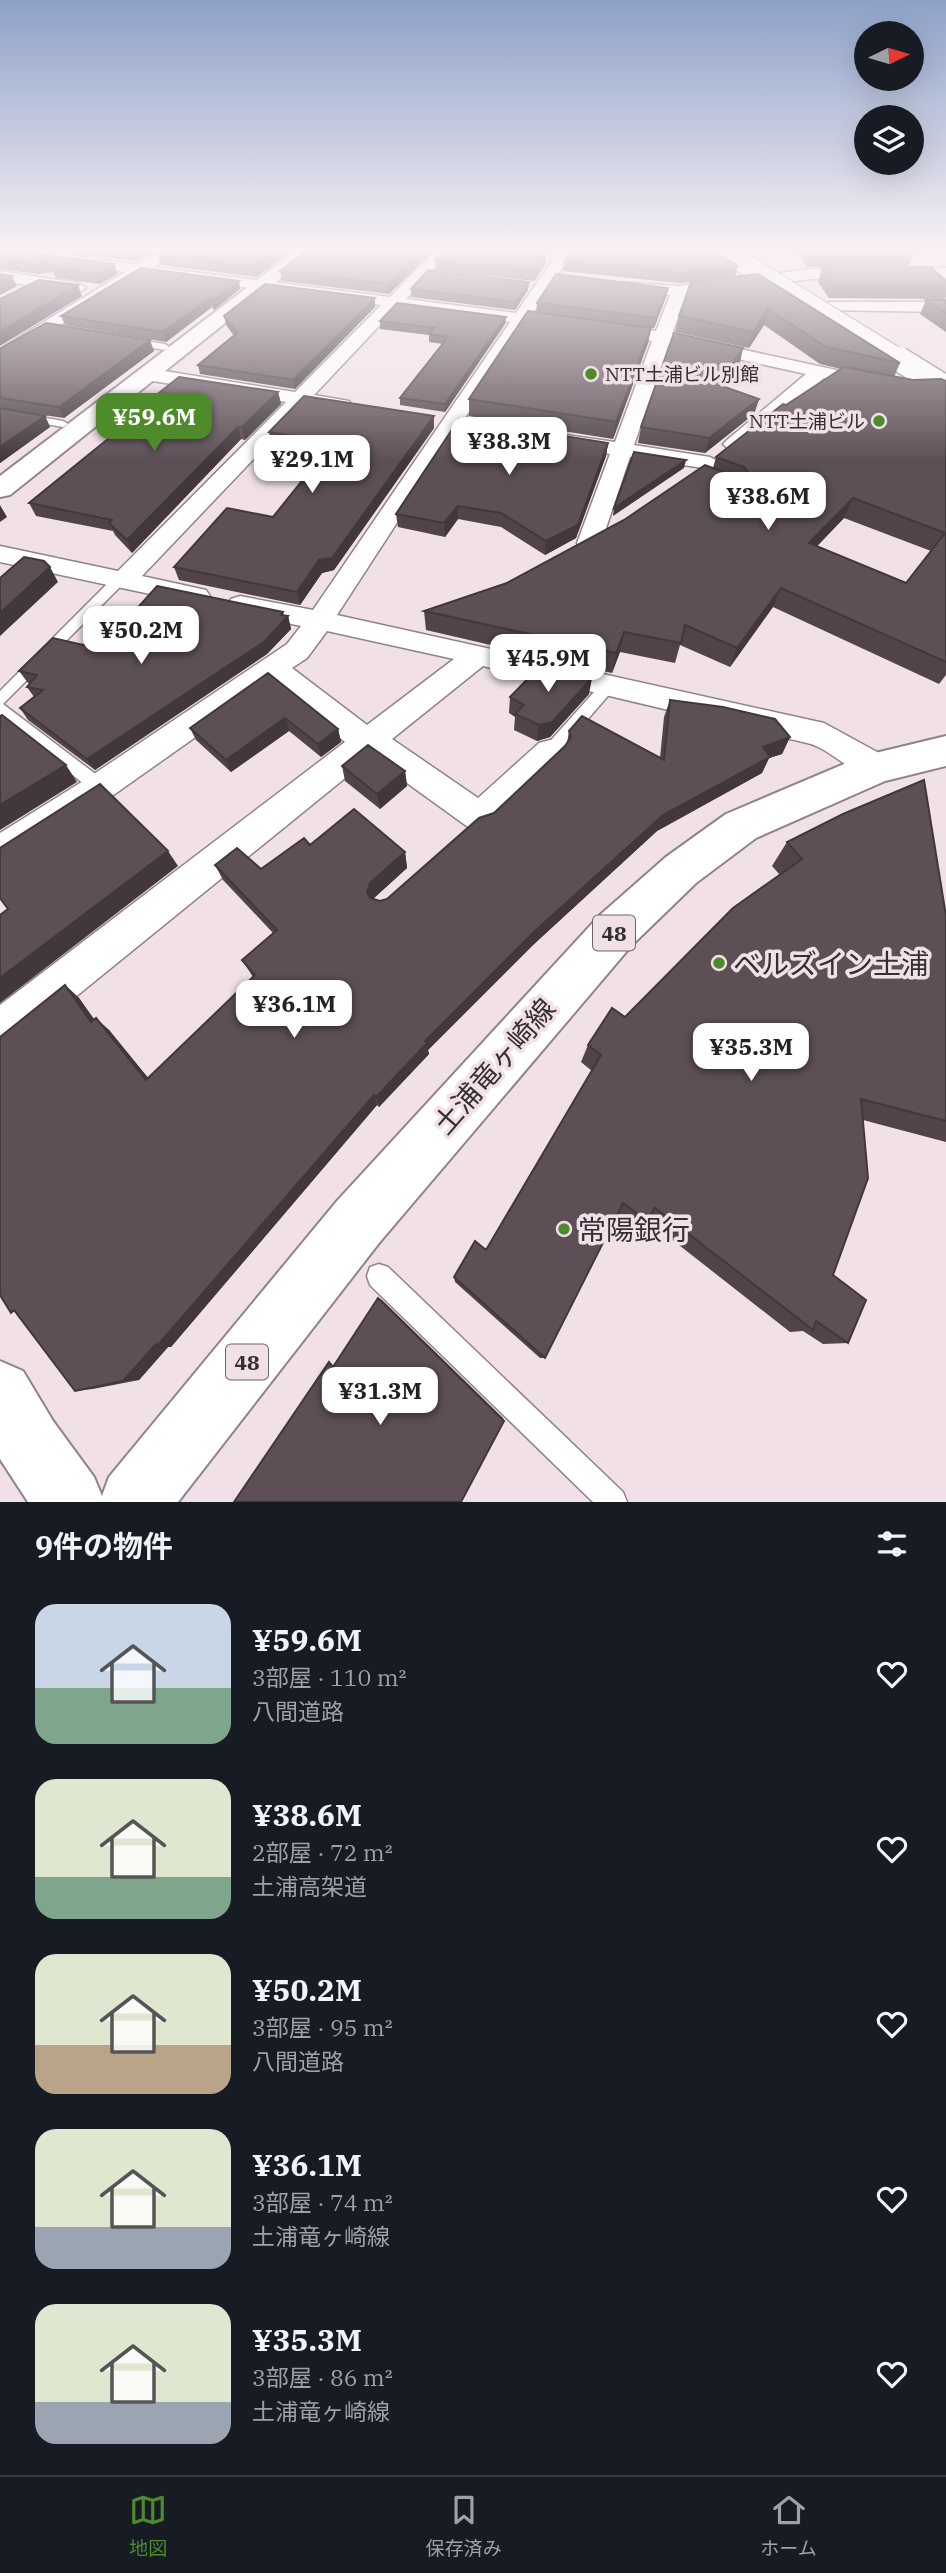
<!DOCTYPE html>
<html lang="ja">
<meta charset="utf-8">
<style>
body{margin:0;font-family:"IBM Plex Serif","Noto Sans JP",serif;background:#242831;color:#f1f3f6;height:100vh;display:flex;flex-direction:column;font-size:26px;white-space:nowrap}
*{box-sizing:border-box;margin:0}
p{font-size:23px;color:#9ea1a6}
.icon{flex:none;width:38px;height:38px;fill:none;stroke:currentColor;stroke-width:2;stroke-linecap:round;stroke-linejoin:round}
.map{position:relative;height:1502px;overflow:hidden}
.drawer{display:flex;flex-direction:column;background:#171b24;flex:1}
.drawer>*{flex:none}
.needle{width:46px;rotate:85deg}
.controls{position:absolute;left:854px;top:21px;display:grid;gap:14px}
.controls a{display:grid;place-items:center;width:70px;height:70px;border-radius:50%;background:#171b24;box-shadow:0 7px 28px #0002;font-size:35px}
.price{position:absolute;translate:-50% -60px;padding:0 16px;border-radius:14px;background:#fff;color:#222;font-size:23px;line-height:46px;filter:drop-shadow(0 2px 4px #0008)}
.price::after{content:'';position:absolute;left:50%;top:42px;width:21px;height:16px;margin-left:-10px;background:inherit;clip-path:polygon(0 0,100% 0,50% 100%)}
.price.selected{background:#4d8b2b;color:#fff}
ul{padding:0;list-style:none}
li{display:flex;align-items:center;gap:21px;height:175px;padding:0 35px}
li span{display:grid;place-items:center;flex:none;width:196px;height:140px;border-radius:21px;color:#555}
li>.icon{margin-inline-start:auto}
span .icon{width:84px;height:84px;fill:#fffc;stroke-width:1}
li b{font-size:30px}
h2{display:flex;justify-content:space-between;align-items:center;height:84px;padding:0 35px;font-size:30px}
.menu{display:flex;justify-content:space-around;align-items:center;height:98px;border-top:2px solid #363941;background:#171b24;font-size:19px;color:#9ea1a6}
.menu a{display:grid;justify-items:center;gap:4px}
.menu .selected{color:#4d8b2b}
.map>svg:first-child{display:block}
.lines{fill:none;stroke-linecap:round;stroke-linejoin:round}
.lane-casing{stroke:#908289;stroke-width:3}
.street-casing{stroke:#908289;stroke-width:3}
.primary-casing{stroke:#908289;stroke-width:4}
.lane{fill:#fff;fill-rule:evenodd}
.street{fill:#fff;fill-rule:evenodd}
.primary{fill:#fff;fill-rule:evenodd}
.secondary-bridge-far1-casing{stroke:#908289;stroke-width:22;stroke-linecap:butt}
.secondary-bridge-casing{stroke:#908289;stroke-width:27;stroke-linecap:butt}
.secondary-bridge-far1{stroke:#fff;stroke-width:20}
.secondary-bridge{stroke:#fff;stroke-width:24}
.wall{fill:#50444a;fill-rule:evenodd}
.shaded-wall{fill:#41373c}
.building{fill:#5d4f56;stroke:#41373c;stroke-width:2;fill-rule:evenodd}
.poi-dot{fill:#4d8b2b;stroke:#f1e0e8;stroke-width:2.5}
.labels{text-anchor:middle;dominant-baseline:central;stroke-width:7;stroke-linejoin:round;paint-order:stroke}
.far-poi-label{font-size:19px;fill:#352f32;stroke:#f1e0e8;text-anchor:start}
.shield{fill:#f1e0e8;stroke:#6d6469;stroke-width:2}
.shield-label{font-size:21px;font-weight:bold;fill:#352f32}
.near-poi-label{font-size:28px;fill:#352f32;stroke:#f1e0e8;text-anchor:start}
.near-street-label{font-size:28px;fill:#352f32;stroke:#f1e0e8}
</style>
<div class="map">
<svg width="946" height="1502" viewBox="0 0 946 1502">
<rect width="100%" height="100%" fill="#f1e0e8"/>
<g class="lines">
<g class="lane-casing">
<path id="lane" d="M133,339L165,344L169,347L165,350L130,344V340Z
M0,410L63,421L68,424L63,427L0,416Z
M119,576L124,577V583L3,704L106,782L108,787L106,792H94L0,717V691L114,577Z
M608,681L615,686L613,690L556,756H544L542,752L544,748L603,682Z
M379,1264L388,1267L623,1492L627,1502H593L370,1285L367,1276L370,1267Z"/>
</g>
<g class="street-casing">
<path id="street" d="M0,251H32L137,264L159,251H176L154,267L390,297L435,251H450L406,299L516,313L559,251H573L532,315L656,331L670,295L621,288V282L679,286L811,269L946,268V278L811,279L686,295L672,334L882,380L884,384L875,390L824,378L741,448H727L723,444L727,440L806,374L669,344L634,445L710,457L721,463L710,469L630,457L601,543L598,548H580L577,543L610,454L566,447L556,441L566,435L615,442L652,341L526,324L337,615L824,723L888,758L893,767L888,776C859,786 835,749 807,743C699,717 591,692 483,666L392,739L478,798L539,743L550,740L561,743L566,752L561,761L492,827L480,831L468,827L371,757L15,1046L0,1052V1005L345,742L272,683L112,796L12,862L0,866V833L88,778L287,644L301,626L231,611L227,605L231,599L240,596L313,610L510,322L397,307L314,395L349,401L352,405L349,409L305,405L142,576L206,590L210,596L206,602L197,604L0,562V546L118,571L286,402L146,380L137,374L139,370L146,368L295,392L381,305L143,274L0,362V349L125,272L0,255ZM327,631L454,659L367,725L292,668L307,658Z
M0,271L78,283L86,288L78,293L0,281Z
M828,302H946V312L822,310L820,307Z"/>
</g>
<g class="primary-casing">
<path id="primary" d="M295,251H315L10,495L0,497V476Z
M946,736V766L885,781L756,838L696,883L632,945L379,1243L178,1502H28L0,1459V1361L23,1371L53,1421L94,1477L102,1496L109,1477L337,1201L600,915L666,857L726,814L863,756Z"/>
</g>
<use href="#lane" class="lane"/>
<use href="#street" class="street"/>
<use href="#primary" class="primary"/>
<g class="secondary-bridge-far1-casing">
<path id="secondary-bridge-far1" d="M724,251L902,361"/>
</g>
<g class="secondary-bridge-casing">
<path id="secondary-bridge" d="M899,359L946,388"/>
</g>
<use href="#secondary-bridge-far1" class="secondary-bridge-far1"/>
<use href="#secondary-bridge" class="secondary-bridge"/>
</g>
<path class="wall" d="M0,251L117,274L100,284L56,278L53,272L38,274L0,269Z
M52,251H154L136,261Z
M291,251L256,277L161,265L158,255Z
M433,251L389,294L282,281L280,271Z
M514,251H556L555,252Z
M796,251H915L909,266L807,267Z
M546,255L545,265L534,281L436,270L435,260Z
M564,261L738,266L735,276L679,283L563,271Z
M822,268L946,281V297L945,299L829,298L818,282Z
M758,274L900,363L894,377L913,380L946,381V675L939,684L773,607L730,667L680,645L675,663L620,652L612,673L426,630L424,611L507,583L624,520L713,468L716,457L786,405L841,369L820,364L764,325L749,348L675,332L679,316ZM844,518L931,551L906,583L817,546Z
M239,281L240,289L214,310L212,307L166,342L65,325L61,316Z
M529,282L528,290L515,310L411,297V289Z
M666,297L654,328H651L648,343L613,439L469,416V399L536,313L537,303Z
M926,300L946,301V332L920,314Z
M375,307L295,389L200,374L198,365L234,336L226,325L224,316Z
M506,317L505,324L445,412L400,405V398L443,344L429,342V335L380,329V321Z
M0,349L154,351L64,418L9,410L45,416L50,427L0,463Z
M740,363L724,386L759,399L754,414L705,453L638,443L641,427Z
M278,392L281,404L245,440L241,439L132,553L115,535L113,531L36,516L29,503L136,416L135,412Z
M434,428L334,570L322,573L300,605L179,580L174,567L273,517L317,462L291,458L289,447L271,444L269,432Z
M608,443L606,456L576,538L545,555L501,527L458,519L445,537L398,527L396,514Z
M283,615L288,616L291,629L267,654L95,770L28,720L20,708L34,697L27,687L30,684L28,683L19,671L101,649Z
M268,673L338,729L341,742L321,757L289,731L231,772L196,740L190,728Z
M589,694L550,737L537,741L514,730L515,717L509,713L510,697Z
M670,700L790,737L782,754L769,758L762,773L657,831L533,945L428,1050L429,1054L379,1107L377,1105L171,1347H168L139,1380L93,1389L75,1391L16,1314L65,985L79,998L94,1019L109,1030L148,1078L253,977L242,960L273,933L223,880L215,865L261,869L310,845L405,852L407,868L374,898L373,899L380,901L387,899L494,813L565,746L567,743L569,731L660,758L664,717Z
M342,766L405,771L407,786L380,809L345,781Z
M787,842L946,916V1142L863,1120L833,1275L848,1343L823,1344L803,1331L790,1332L647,1220L636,1229L617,1215L545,1358H540L455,1282L454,1277L486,1250L592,1071L581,1062L588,1045L625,1017L780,875L772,866Z"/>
<path class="shaded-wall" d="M133,251H154L136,261Z
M276,251H291L256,277L254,267Z
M422,251H433L389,294L388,284Z
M546,255L545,265L534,281L535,271Z
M49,262L53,272L38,274L34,264Z
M114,264L117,274L100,284L97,274Z
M738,266L735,276L679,283L681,273Z
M12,276L17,286L0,295V282Z
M239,281L240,289L214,310L212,301Z
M529,282L528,290L515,310V302Z
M78,285L82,296L0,346V332Z
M668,288L666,297L654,328L656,318Z
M210,298L212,307L166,342L163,332Z
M375,298V307L295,389L293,380Z
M768,309L764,325L749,348L753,332Z
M506,317L505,324L445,412V404Z
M651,328L648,343L613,439L616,422Z
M150,340L154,351L64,418L59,407Z
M743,348L740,363L716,400L719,385Z
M278,392L281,404L245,440L242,427Z
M759,399L754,414L705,453L709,438Z
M45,416L50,427L0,463V447Z
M434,416V428L334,570L322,573L300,605L297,592L319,560Z
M238,427L241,439L132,553L127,540Z
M608,443L606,456L576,538L545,555L546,541Z
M686,460L684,468L613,516L614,508Z
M853,498L844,518L801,563L809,543Z
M0,505L7,517L0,522Z
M458,506V519L445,537L444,523Z
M50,567L58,582L0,636V613Z
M781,588L773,607L730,667L737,648Z
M283,612L285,620L288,616L291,629L267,654L95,770L87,759L281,615Z
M624,632L620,652L612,673L616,653Z
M592,678L589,694L550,737L537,741L539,725Z
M285,718L289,731L231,772L226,760Z
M338,729L341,742L321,757L318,744Z
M790,737L782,754L769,758L762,773L657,831L533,945L428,1050L429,1054L379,1107L376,1097L425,1041L535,931L663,815L763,747Z
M66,765L77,782L0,830V805Z
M405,771L407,786L380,809L377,794Z
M168,851L178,866L0,1003V978Z
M405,852L407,868L374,898L371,906L367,892L370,883Z
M65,985L79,998L104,1034L91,1022Z
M96,1018L109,1030L158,1090L146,1080Z
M374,1095L377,1105L171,1347H168L139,1380L123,1381Z
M378,1298L382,1300L503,1418L504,1421Z"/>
<path class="building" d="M0,251H18L114,264L97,274L52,268L49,262L34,264L0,260Z
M164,251H276L254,267L158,255Z
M306,251H422L388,284L280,271Z
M444,251H507L546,255L535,271L435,260Z
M571,251H714L738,266L681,273L564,261Z
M931,267L946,281V286L834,285L822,268Z
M141,268L239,281L212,301L210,298L163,332L61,316Z
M428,270L529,282L515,302L411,289Z
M0,274L12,276L0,282Z
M556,274L668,288L656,318L537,303Z
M758,274L900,363L826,347L768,309L753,332L679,316L691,282Z
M39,280L78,285L0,332V299Z
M265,284L375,298L293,380L198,365L237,333L224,316Z
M926,300H946V313Z
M397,303L506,317L445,404L400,398L448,337L429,334L434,328L380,321Z
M528,311L651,328L616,422L469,399Z
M46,323L150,340L59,407L0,398V349Z
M674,333L743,348L719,385L759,399L709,438L641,427Z
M844,367L913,380L941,379L946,381V662L781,588L737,648L685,625L681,643L624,632L616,653L424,611L507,583L624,520L705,465L734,476L745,474L748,472L744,467L716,457L783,404L786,405ZM853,498L945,533L906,583L809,543Z
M179,377L278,392L242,427H238L127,540L109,523L112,520L29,503L140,413L135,412Z
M304,396L434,416L332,558L319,560L297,592L174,567L227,508L273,517L326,451L289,446L296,437L269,432Z
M0,408L45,416L0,447Z
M459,419L608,443L578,525L546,541L501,513L458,506L444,523L396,514Z
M634,452L686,460L614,508Z
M24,557L44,561L50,567L0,613V578Z
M157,586L283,612L281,615L288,616L264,642L87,759L20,708L43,690L27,687L37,675L19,671L53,638L101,649Z
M540,666L592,678L552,722L539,725L515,714L524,705L510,697Z
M268,673L338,729L318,744L285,718L226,760L190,728Z
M670,700L723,707L775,719L790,737L763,747L770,757L663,815L535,931L425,1041L427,1043L376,1097L374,1095L157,1346L156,1344L123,1381L75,1391L14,1310L11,1313L0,1295V1037L65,985L91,1022L96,1018L146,1080L255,975L242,960L277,930L215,865L237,848L261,869L304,838L310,845L354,809L405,852L370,883L367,892L370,898L380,901L387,899L479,818L494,813L565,746L571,737L569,731L582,716L664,760Z
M2,715L66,765L0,805V716Z
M368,745L405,771L377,794L342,766Z
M924,780L946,916V1121L861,1099L868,1178L833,1275L866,1300L848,1343L816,1321L813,1330L655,1208L647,1221L623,1203L545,1358L454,1277L475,1241L486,1250L601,1055L588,1045L612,1008L625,1017L733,908L802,859L787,842L843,814Z
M100,784L168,851L0,978V915L8,909L0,898V848Z
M378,1298L504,1421L461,1502H234L329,1362L333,1367Z"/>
<linearGradient id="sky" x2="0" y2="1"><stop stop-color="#8da1c7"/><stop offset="0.54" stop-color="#f9f1f5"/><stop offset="1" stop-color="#f9f1f5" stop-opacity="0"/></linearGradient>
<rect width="946" height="461" fill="url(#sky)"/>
<g class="poi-dot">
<circle cx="591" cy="374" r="7"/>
<circle cx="879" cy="421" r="7"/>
<circle cx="719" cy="963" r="7"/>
<circle cx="564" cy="1229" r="7"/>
</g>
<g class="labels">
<g class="far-poi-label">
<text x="605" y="374">NTT土浦ビル別館</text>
<text x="865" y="421" text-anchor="end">NTT土浦ビル</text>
</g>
<g class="shield">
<rect x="593" y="915.5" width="42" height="35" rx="5"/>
<rect x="226" y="1344.5" width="42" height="35" rx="5"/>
</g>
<g class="shield-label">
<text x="614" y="933">48</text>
<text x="247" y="1362">48</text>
</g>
<g class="near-poi-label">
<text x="733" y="963">ベルズイン土浦</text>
<text x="578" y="1229">常陽銀行</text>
</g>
<g class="near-street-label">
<text transform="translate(494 1066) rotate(-49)">土浦竜ヶ崎線</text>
</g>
</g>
</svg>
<div class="controls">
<a><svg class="needle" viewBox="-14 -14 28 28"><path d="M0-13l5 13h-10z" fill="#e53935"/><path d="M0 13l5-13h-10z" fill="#9ea1a6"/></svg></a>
<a><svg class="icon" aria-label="layers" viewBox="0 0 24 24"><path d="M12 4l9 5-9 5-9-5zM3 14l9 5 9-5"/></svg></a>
</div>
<b class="price selected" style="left:154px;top:453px">¥59.6M</b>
<b class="price" style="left:509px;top:477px">¥38.3M</b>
<b class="price" style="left:312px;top:495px">¥29.1M</b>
<b class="price" style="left:768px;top:532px">¥38.6M</b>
<b class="price" style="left:141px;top:666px">¥50.2M</b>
<b class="price" style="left:548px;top:694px">¥45.9M</b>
<b class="price" style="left:294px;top:1040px">¥36.1M</b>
<b class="price" style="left:751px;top:1083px">¥35.3M</b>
<b class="price" style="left:380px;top:1427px">¥31.3M</b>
</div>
<section class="drawer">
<h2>9件の物件<svg class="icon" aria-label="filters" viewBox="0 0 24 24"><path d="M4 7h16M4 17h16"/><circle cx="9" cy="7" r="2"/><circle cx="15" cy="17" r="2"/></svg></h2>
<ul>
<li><span style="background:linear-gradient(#c9d6e8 60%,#7fa58c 0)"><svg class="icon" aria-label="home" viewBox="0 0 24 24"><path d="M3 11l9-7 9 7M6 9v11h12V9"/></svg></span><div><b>¥59.6M</b><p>3部屋 · 110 m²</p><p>八間道路</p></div><svg class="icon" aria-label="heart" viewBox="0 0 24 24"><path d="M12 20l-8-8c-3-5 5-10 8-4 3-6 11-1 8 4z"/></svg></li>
<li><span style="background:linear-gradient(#dfe7d0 70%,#7fa58c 0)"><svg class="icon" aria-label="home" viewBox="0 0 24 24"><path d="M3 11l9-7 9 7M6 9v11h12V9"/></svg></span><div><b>¥38.6M</b><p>2部屋 · 72 m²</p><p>土浦高架道</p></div><svg class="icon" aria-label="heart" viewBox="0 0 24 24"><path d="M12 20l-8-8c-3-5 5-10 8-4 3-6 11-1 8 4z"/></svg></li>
<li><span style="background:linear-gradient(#dfe7d0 65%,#b9a48a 0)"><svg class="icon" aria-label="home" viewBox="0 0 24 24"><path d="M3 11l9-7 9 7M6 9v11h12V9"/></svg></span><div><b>¥50.2M</b><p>3部屋 · 95 m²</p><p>八間道路</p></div><svg class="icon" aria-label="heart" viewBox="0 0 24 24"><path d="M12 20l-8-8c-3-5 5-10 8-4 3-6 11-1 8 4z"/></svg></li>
<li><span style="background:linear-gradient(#dfe7d0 70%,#9aa5b1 0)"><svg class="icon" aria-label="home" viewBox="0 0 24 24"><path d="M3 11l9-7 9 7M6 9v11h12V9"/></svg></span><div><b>¥36.1M</b><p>3部屋 · 74 m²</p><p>土浦竜ヶ崎線</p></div><svg class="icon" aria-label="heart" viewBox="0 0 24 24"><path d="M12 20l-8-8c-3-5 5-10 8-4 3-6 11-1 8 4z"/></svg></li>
<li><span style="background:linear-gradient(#dfe7d0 70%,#9aa5b1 0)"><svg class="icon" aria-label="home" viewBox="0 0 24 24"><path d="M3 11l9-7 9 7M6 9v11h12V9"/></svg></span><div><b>¥35.3M</b><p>3部屋 · 86 m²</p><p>土浦竜ヶ崎線</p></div><svg class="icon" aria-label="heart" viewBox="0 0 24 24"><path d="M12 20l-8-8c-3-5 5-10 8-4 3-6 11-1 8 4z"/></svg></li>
</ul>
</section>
<nav class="menu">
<a class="selected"><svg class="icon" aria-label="map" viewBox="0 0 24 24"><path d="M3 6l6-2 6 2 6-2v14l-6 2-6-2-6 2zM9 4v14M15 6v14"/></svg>地図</a>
<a><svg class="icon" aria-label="saved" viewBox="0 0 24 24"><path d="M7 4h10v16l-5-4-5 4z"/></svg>保存済み</a>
<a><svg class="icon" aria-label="home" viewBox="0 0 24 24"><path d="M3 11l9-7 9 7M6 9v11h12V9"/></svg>ホーム</a>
</nav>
